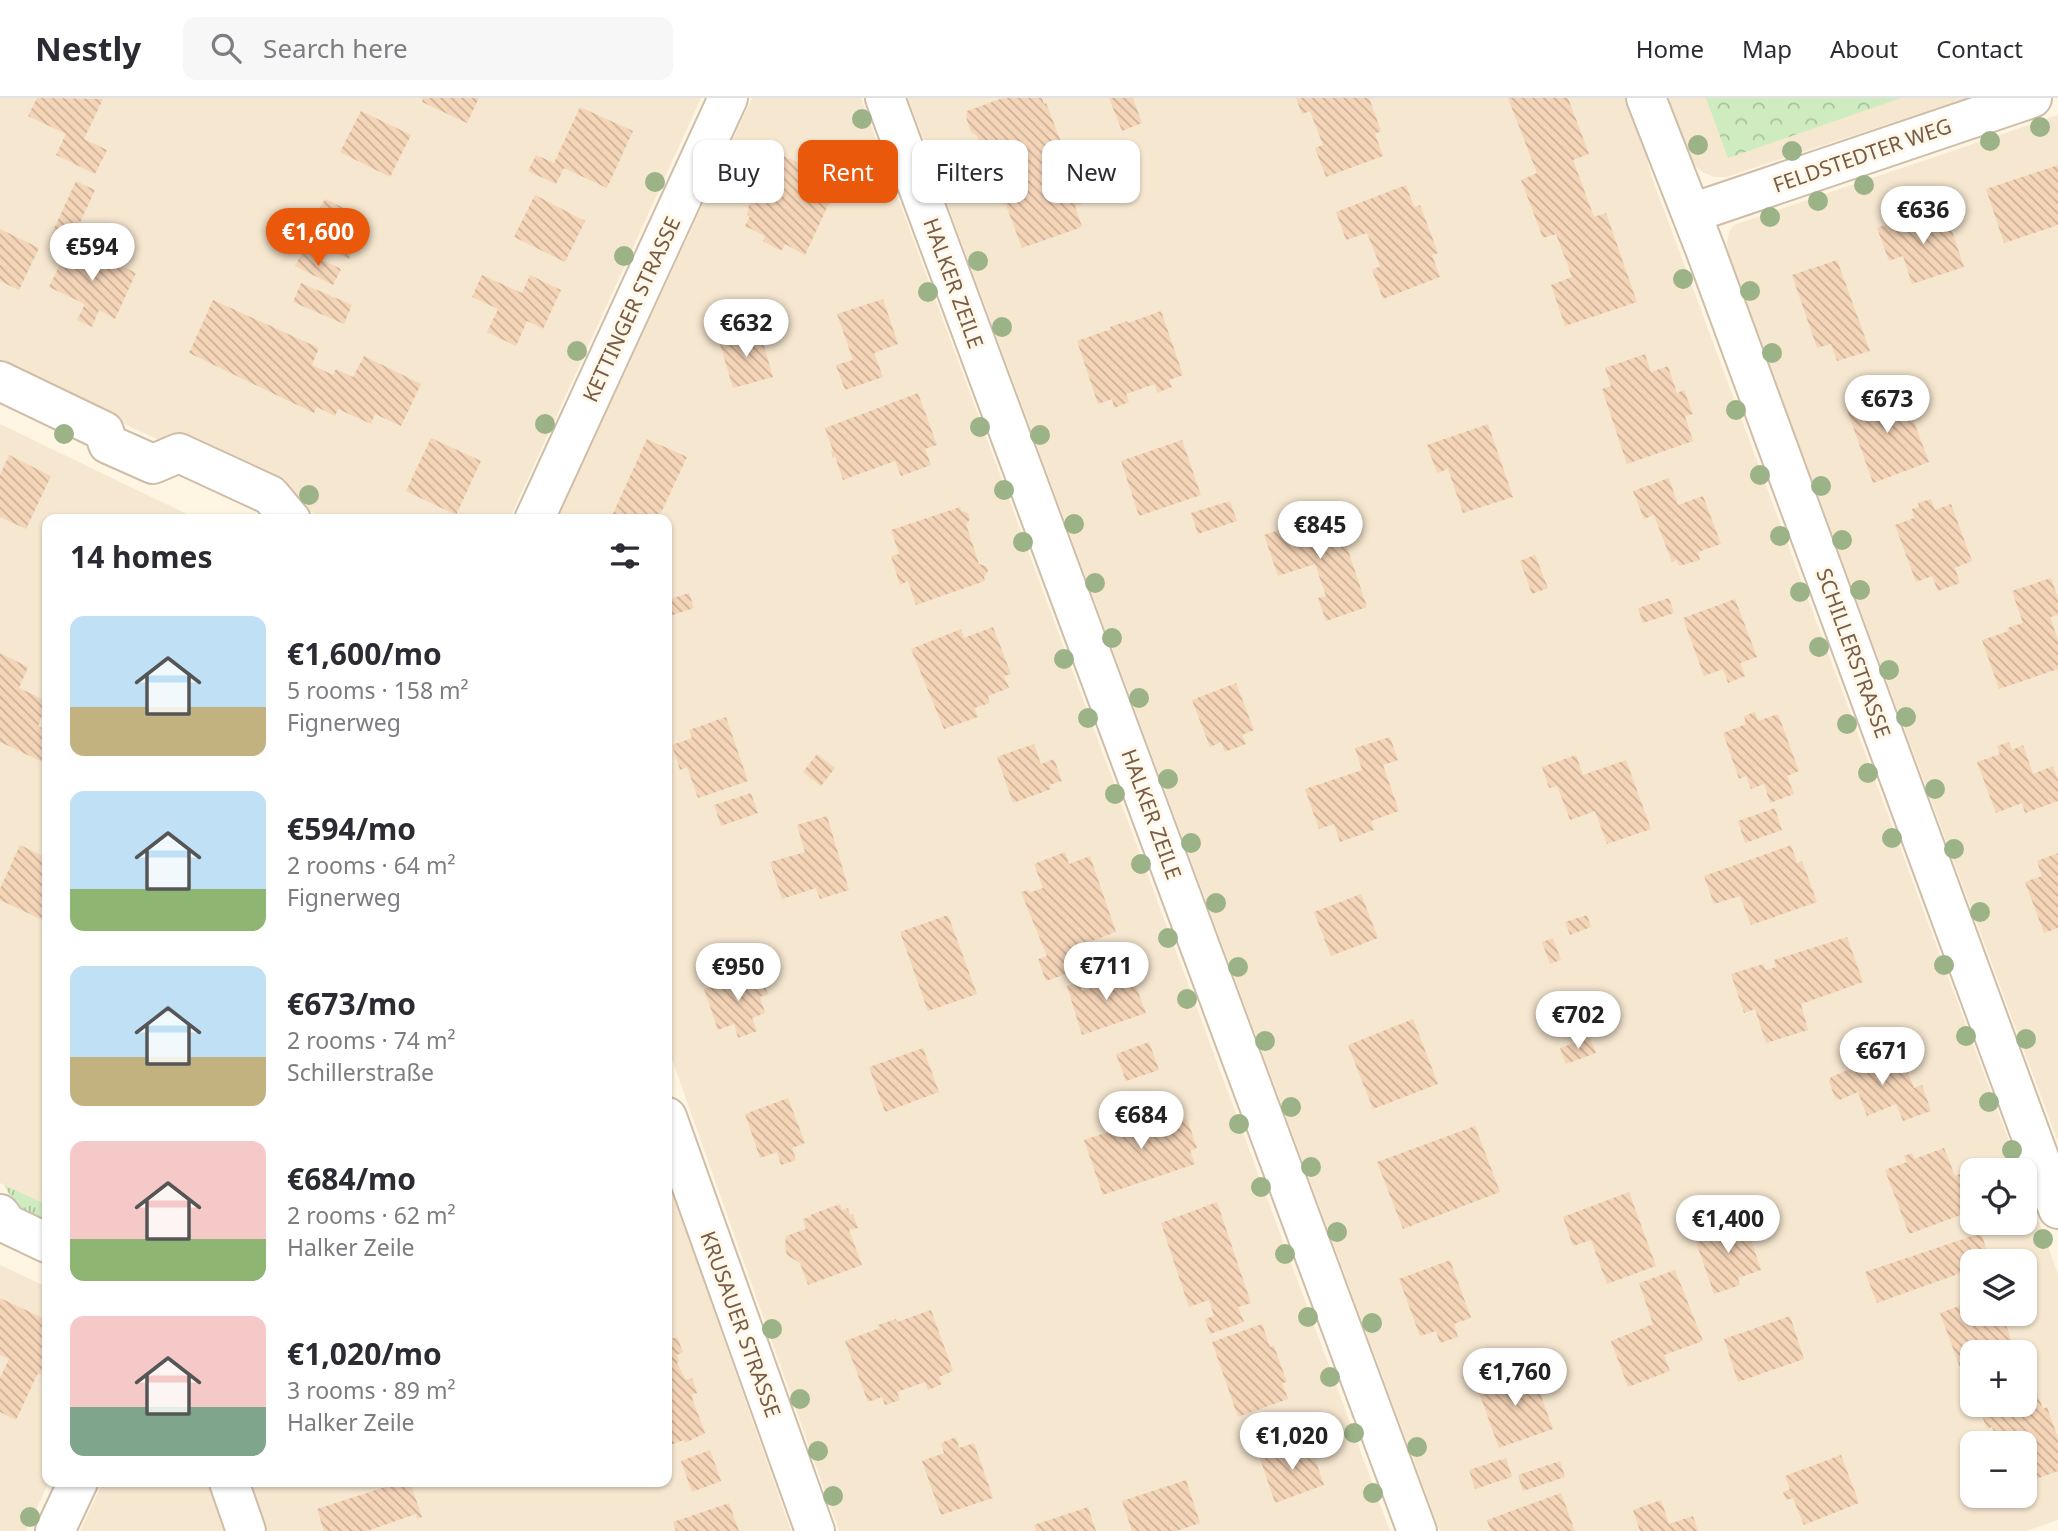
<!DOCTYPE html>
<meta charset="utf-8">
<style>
body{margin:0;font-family:"Noto Sans",sans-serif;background:#f7f7f7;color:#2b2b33;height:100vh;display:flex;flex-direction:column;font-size:26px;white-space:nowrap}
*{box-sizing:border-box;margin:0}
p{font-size:23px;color:#7c7c81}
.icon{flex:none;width:38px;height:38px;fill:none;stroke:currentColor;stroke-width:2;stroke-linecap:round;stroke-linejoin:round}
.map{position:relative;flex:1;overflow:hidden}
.side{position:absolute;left:42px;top:416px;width:630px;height:973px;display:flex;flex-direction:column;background:#fff;border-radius:14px;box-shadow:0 2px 5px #0004}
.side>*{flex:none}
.banner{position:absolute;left:693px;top:42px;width:665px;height:63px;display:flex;gap:14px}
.fabs{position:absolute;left:1960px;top:1060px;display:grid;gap:14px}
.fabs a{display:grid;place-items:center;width:77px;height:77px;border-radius:14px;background:#fff;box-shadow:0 2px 5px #0004;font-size:35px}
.price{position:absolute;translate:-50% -60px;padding:0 16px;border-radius:24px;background:#fff;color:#222;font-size:23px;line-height:46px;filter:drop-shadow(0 2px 4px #0008)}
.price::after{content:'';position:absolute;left:50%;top:42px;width:21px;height:16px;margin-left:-10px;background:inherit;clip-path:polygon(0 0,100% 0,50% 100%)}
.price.selected{background:#ea580c;color:#fff}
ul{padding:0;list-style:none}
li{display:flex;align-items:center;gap:21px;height:175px;padding:0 28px}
li span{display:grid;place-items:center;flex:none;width:196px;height:140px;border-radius:14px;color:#555}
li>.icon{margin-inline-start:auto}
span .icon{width:84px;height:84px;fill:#fffc;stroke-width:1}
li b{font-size:30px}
h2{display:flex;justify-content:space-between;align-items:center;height:84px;padding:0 28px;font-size:30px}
.chip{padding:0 24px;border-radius:14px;background:#fff;box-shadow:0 2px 5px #0004;font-size:24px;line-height:63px}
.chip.selected{background:#ea580c;color:#fff}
header{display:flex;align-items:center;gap:42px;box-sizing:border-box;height:98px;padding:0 35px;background:#fff;border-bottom:2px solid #e1e1e2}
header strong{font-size:33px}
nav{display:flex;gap:38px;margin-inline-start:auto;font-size:24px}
.search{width:490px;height:63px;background:#f7f7f7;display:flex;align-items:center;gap:18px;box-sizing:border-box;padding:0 24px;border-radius:14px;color:#7c7c81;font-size:26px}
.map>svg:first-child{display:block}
.residential{fill:#f6e7d0;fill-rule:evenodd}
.grass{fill:url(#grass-tufts)}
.park{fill:url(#park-crowns)}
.building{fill:url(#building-back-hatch)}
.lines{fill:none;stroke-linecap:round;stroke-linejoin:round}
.street-casing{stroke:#cfbda8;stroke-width:42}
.street{stroke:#fff;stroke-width:38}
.tree{fill:#9cb388}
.labels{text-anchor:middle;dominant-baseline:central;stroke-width:6;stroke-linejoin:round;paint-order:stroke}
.street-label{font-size:21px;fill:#775c47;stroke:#fff8e9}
</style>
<header>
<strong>Nestly</strong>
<div class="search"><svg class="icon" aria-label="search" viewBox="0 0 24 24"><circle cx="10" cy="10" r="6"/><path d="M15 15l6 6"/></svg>Search here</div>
<nav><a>Home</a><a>Map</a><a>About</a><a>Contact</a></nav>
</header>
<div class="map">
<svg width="2058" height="1433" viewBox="0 0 2058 1433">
<defs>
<pattern id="grass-tufts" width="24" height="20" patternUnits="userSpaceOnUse" patternTransform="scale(1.75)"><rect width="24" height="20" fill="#ceecc0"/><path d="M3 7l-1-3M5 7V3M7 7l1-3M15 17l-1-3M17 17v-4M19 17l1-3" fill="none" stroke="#acc29e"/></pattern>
<pattern id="park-crowns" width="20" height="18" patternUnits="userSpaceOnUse" patternTransform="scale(1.75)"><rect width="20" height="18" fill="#ceecc0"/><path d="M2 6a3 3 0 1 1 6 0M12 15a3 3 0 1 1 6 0" fill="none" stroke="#acc29e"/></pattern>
<pattern id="building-back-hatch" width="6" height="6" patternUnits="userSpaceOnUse" patternTransform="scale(1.75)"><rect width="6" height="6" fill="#f5d5b8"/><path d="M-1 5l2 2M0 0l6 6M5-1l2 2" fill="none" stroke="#cbb097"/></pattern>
</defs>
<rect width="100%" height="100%" fill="#fef5e2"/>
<path class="residential" d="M0,0H701L509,422H328L0,267Z
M752,0H861L1390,1433H839L667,947V422H557Z
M908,0H1632L1651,77L2020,1073H1972V1125H2025V1086L2058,1176V1422L2026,1433H1440ZM1972,1164H2025V1216H1972ZM1972,1255H2025V1307H1972ZM1972,1346H2025V1398H1972Z
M1654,0H1968L1726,79H1714L1702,74L1692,65Z
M2058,17V1044L1729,158L1727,145L1729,134L1734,127Z
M0,326L199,422H47V1108L0,1085Z
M667,1079L791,1433H265L248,1384H667Z
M0,1167L47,1189V1384H49L26,1433H0Z
M103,1384H209L226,1433H80Z"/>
<path class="grass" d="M4,1087L47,1107V1131L23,1120Z"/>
<path class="park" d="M1706,0H1901L1728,60Z"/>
<path class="building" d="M37,0L103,1L84,41L107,52L95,76L56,57L66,36L28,18Z
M423,0H479L467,25L422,4Z
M1003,0H1042L1044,6L1046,5L1070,67L1067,68L1081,106L1075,108L1082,129L1022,150L1006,107L996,104L989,86L993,80L977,38L971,34L966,19L967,13Z
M1109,0H1133L1142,25L1122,33Z
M1296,0H1369L1381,33L1375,36L1383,58L1326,79L1315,50L1323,47L1310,13L1302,16Z
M1508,0H1568L1589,56L1573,62L1594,119L1606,115L1637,204L1565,228L1551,187L1572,179L1556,136L1543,140L1521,82L1537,75Z
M580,9L633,33L607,90L564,70L556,86L528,73L536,57L554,65Z
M361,13L411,37L390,79L340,54Z
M779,56L800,65L802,60L817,65L821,69L819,75L839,84L805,157L785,146L782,152L777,151L763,143L765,138L745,128L750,118L747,117L749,107L756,99L758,101L766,84L764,82L765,72L772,65L775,66Z
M2058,67V127L2004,145L1986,91Z
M76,83L95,92L71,144L52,135Z
M1406,87L1414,109L1420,107L1438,155L1432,157L1440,179L1383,201L1372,172L1380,168L1367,135L1346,142L1336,114Z
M535,97L585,123L565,164L514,139Z
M325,101L368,121L349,161L303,139L312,118L315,119Z
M1945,112L1964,169L1912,186L1903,158L1889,163L1877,130L1893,124L1895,129Z
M0,131L39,150L19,192L0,183Z
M71,144L136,175L115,221L99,212L92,229L77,222L85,206L49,189Z
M303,153L341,171L333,187L295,168Z
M1837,162L1870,253L1837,263L1831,246L1817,250L1792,177Z
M482,177L522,195L530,177L561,192L543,231L527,223L516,248L487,234L498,211L472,199Z
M301,185L352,207L344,226L293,204Z
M883,201L898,246L874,255L883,279L845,292L836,267L853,262L837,216Z
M213,202L319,250L312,267L333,277L336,271L353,279L364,258L421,286L401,328L375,316L371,326L338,311L335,318L317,309L314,315L189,255Z
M1161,213L1183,277L1169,282L1172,289L1157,295L1155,286L1126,296L1129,304L1114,310L1112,301L1098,306L1077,243L1111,231L1110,229L1127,223L1128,225Z
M740,231L742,239L760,234L773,279L733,290L720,246L729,243L727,235Z
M1645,256L1651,274L1668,268L1677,295L1684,292L1693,316L1685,318L1693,343L1627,366L1602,291L1611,288L1605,270Z
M1901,289L1929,364L1873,385L1846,309Z
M918,295L937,347L925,351L931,367L901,378L895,363L843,382L835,358L833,360L831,354L833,353L825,330Z
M1488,326L1513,399L1463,415L1448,371L1437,375L1427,347Z
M431,340L481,363L456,417L406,393Z
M647,341L687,359L666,404L658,422H610Z
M1182,342L1201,397L1139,418L1121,363Z
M9,357L51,378L26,431L0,419V377Z
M1669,380L1678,407L1703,398L1721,446L1698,454L1700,462L1679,468L1677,462L1672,464L1654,417L1644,421L1633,393Z
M1931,401L1935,412L1951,406L1972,463L1955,470L1960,485L1938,493L1932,478L1916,484L1895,427L1914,420L1912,411L1919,409L1918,405Z
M1230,403L1237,423L1198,436L1191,415Z
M960,409L961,413L968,415L970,421L966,426L979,466L986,468L988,473L984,479L985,483L916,507L908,483L900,487L891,458L899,456L891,432Z
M1335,413L1367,509L1326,523L1318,500L1326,498L1315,466L1278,478L1264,437Z
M1535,457L1548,490L1532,496L1520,463Z
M2051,480L2058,500V517L2050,519L2058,542V571L1999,591L1982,542L2009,533L2007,530L2023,525L2012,493Z
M689,495L694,510L667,519V502Z
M1669,500L1674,515L1643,525L1638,510Z
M1735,501L1757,559L1740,565L1745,578L1728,585L1723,571L1704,578L1683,520Z
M993,529L1011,576L1004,578L1009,590L988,598L990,605L974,610L978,619L944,631L911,551L961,531L964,540Z
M0,555L28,569L19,590L47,603L38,628L47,632V666L0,644Z
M1236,585L1254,632L1242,637L1246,646L1225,654L1221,644L1210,649L1192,602Z
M1755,614L1758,623L1778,616L1799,673L1787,678L1794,696L1770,705L1764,686L1751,691L1746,678L1739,681L1723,635L1746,626L1744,618Z
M726,619L748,683L698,700L687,669L680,672L672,647L692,640L689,632Z
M1390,639L1398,662L1383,667L1399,713L1371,723L1374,732L1340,744L1334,726L1319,731L1305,691L1362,672L1355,650Z
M2009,644L2012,652L2023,647L2033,676L2053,668L2058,682V703L2025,715L2022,705L1996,715L1977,664L2000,656L1997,648Z
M1034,646L1041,666L1054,661L1062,683L1049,687L1051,691L1013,705L997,659Z
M817,656L835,670L821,688L803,674Z
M1576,657L1583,677L1626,662L1651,731L1607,746L1595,713L1570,722L1557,688L1549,690L1542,669Z
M751,695L758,715L721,728L714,707Z
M1775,710L1782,732L1745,745L1738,723Z
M827,718L849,792L820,801L816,790L782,801L770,764L805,754L797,727Z
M20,747L47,760V824L0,802V791Z
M1791,747L1797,765L1802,763L1817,804L1751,827L1740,798L1714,806L1704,778Z
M1065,754L1069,766L1090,758L1116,834L1089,844L1097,865L1046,883L1038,861L1047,858L1021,794L1028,792L1029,795L1043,790L1034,766Z
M2058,755V830L2044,835L2025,784L2042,778L2037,763Z
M1361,796L1378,840L1331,858L1314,814Z
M948,817L977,896L928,913L900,834Z
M1587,817L1591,829L1570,837L1565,824Z
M1847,839L1863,884L1801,906L1808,932L1766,945L1755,911L1744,915L1731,876L1763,866L1766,872L1776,869L1774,862Z
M1553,840L1561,862L1550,866L1542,844Z
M1112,871L1116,881L1131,875L1146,915L1082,937L1067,888L1079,884L1082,893L1097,888L1093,877Z
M759,872L768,896L760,899L765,915L752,920L757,933L738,940L734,926L718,932L704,891Z
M1413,921L1438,986L1373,1011L1348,947Z
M1590,940L1596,955L1566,966L1560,950Z
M1149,944L1159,972L1126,983L1116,956Z
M923,950L939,994L885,1014L869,969Z
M1899,951L1914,990L1922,987L1931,1013L1903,1023L1896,1006L1867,1018L1858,994L1840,1002L1835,1000L1829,983L1831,979Z
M788,1000L805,1045L792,1050L796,1062L781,1067L777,1054L760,1060L745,1016Z
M1176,1011L1180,1023L1187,1021L1197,1050L1190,1053L1195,1066L1103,1097L1084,1042Z
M1475,1028L1500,1094L1403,1131L1377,1064Z
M1944,1050L1955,1078L1967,1073L1972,1087V1095L1964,1099L1969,1114L1909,1136L1885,1072L1907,1064L1904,1058L1912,1055L1914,1061Z
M1629,1094L1656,1168L1607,1186L1591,1142L1573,1148L1563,1119Z
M1217,1104L1251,1205L1238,1209L1244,1224L1210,1236L1205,1221L1214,1218L1209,1202L1189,1209L1161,1125Z
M840,1106L842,1112L848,1110L850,1117L853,1116L858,1130L849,1132L862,1167L808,1187L800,1165L787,1157L785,1148L786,1138L806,1131L803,1121L811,1119L810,1117Z
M1744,1121L1761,1172L1738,1180L1740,1187L1714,1196L1694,1138Z
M1981,1135L1991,1164H1972V1171L1877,1205L1865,1174Z
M1450,1162L1471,1220L1454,1226L1458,1239L1440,1245L1436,1233L1420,1238L1399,1181Z
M1675,1172L1703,1243L1664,1257L1670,1273L1628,1289L1611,1243L1653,1226L1639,1185Z
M0,1200L47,1222V1272L44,1278L38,1275L16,1322L0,1314V1280L9,1261L0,1257Z
M1972,1203V1216H2002L2016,1255H1972V1292L1965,1273L1962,1275L1940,1215Z
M931,1212L953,1273L939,1279L942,1286L928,1292L925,1284L897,1294L900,1302L885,1307L882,1299L868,1304L845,1243L880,1230L878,1227L896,1221L897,1224Z
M1790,1218L1804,1261L1738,1284L1724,1241Z
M1262,1226L1270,1249L1274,1248L1287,1284L1282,1285L1288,1301L1238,1319L1212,1244Z
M667,1230L671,1241L677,1239L683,1254L677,1257L679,1263L677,1265L686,1282L692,1280L697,1295L691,1297L705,1335L685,1345L684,1342L667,1348Z
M2025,1262L2043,1311L2047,1309L2058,1340V1373L2025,1385V1346H1998L1992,1329L1987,1331L1978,1307H2025Z
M1531,1270L1553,1331L1499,1350L1477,1289Z
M956,1339L959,1350L974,1345L993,1400L941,1417L922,1363L944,1355L941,1345Z
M1309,1343L1324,1387L1275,1405L1260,1360Z
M710,1352L721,1383L692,1394L681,1363Z
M1841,1357L1859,1405L1804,1427L1793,1400L1786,1402L1783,1394L1790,1391L1785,1378Z
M1506,1360L1512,1379L1475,1391L1469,1372Z
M1560,1363L1565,1379L1523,1393L1518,1377Z
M1186,1382L1200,1425L1176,1433H1132L1122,1403Z
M401,1384H410L422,1419L417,1421L416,1416L367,1433H324L317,1411Z
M1561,1395L1575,1433H1491L1487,1422Z
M1661,1402L1669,1426L1693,1418L1698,1433H1640L1633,1412Z
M729,1405L739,1433H676L673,1424Z
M1088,1409L1096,1433H1036L1034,1427Z"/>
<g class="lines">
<g class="street-casing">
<path id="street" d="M885,0L1417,1433
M1646,0L1705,151L2058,1111
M1692,115L2032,0
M0,283L104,333L108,346L153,366L179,355L270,397L291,422
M534,422L728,0
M667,1019L815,1433
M0,1116L7,1126L47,1145
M229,1384L246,1433
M55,1433L78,1384"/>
</g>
<use href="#street" class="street"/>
</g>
<g class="tree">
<circle cx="862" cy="21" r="10"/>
<circle cx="2040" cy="29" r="10"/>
<circle cx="1990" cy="43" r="10"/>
<circle cx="1698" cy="47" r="10"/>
<circle cx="1792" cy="53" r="10"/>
<circle cx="939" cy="67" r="10"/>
<circle cx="655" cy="84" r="10"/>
<circle cx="1864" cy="87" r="10"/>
<circle cx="888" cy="92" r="10"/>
<circle cx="1818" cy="103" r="10"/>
<circle cx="1770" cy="119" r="10"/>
<circle cx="624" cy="158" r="10"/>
<circle cx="978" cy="163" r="10"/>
<circle cx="1683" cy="181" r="10"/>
<circle cx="1750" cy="193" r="10"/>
<circle cx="928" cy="194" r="10"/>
<circle cx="1002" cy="229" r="10"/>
<circle cx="577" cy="253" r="10"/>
<circle cx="1772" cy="255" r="10"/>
<circle cx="1736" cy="312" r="10"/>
<circle cx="545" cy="326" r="10"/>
<circle cx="980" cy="329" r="10"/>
<circle cx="64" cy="336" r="10"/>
<circle cx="1040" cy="337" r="10"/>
<circle cx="1760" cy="377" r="10"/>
<circle cx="1821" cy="388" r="10"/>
<circle cx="1004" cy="392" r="10"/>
<circle cx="309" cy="397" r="10"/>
<circle cx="1074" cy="426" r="10"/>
<circle cx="1780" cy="438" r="10"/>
<circle cx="1842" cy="442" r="10"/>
<circle cx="1023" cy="444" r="10"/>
<circle cx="1095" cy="485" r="10"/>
<circle cx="1860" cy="492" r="10"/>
<circle cx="1800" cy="494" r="10"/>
<circle cx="1112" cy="540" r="10"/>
<circle cx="1819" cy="549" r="10"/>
<circle cx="1064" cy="561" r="10"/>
<circle cx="1889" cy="572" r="10"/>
<circle cx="1139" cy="600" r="10"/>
<circle cx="1906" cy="619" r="10"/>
<circle cx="1088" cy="620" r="10"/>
<circle cx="1847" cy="626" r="10"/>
<circle cx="1868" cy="675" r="10"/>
<circle cx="1168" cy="681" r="10"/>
<circle cx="1935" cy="691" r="10"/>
<circle cx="1115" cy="696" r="10"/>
<circle cx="1892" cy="740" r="10"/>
<circle cx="1191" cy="745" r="10"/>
<circle cx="1954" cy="751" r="10"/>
<circle cx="1141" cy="766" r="10"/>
<circle cx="1216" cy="805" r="10"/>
<circle cx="1980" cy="814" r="10"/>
<circle cx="1168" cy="840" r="10"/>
<circle cx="1944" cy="867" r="10"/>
<circle cx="1238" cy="869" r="10"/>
<circle cx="1187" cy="901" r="10"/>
<circle cx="1966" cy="938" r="10"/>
<circle cx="2026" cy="941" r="10"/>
<circle cx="1265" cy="943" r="10"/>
<circle cx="1989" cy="1004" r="10"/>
<circle cx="1291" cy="1009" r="10"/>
<circle cx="1239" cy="1026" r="10"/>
<circle cx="2012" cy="1052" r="10"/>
<circle cx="1311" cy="1069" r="10"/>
<circle cx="1261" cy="1089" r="10"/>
<circle cx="1337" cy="1134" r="10"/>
<circle cx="2043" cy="1141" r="10"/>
<circle cx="1285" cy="1156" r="10"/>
<circle cx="1308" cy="1219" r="10"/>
<circle cx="1372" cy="1225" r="10"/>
<circle cx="772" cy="1231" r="10"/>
<circle cx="1330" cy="1279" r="10"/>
<circle cx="800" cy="1301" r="10"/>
<circle cx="1354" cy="1335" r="10"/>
<circle cx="1417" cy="1349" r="10"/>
<circle cx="818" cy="1353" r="10"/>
<circle cx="1373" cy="1395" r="10"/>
<circle cx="833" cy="1398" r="10"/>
<circle cx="30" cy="1419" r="10"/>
</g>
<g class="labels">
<g class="street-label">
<text transform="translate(1862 57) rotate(-19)">FELDSTEDTER WEG</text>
<text transform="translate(954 185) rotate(70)">HALKER ZEILE</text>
<text transform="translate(631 211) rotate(-65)">KETTINGER STRASSE</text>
<text transform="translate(1854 555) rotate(70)">SCHILLERSTRASSE</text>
<text transform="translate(1152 716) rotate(70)">HALKER ZEILE</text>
<text transform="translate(741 1226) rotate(70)">KRUSAUER STRASSE</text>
</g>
</g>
</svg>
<div class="fabs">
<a><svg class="icon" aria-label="locate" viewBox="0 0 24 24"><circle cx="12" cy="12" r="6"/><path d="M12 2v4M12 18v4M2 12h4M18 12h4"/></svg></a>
<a><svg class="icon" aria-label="layers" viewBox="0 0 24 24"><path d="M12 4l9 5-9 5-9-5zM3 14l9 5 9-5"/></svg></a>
<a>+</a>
<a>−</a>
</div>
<b class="price" style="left:1923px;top:148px">€636</b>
<b class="price selected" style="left:318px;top:170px">€1,600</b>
<b class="price" style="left:92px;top:185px">€594</b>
<b class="price" style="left:746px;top:261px">€632</b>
<b class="price" style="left:1887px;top:337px">€673</b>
<b class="price" style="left:1320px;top:463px">€845</b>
<b class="price" style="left:1106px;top:904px">€711</b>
<b class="price" style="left:738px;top:905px">€950</b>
<b class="price" style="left:1578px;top:953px">€702</b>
<b class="price" style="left:1882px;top:989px">€671</b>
<b class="price" style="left:1141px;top:1053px">€684</b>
<b class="price" style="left:1728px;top:1157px">€1,400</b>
<b class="price" style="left:1515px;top:1310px">€1,760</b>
<b class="price" style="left:1292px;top:1374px">€1,020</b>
<div class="banner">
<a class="chip">Buy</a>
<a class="chip selected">Rent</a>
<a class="chip">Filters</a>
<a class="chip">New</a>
</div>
<section class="side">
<h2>14 homes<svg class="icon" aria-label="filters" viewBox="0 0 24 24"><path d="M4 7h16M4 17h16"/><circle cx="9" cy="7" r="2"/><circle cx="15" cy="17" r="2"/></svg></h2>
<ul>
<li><span style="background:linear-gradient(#bfe0f5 65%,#c2b280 0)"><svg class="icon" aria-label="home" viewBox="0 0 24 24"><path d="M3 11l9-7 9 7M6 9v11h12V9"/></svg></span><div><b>€1,600/mo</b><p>5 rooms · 158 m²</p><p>Fignerweg</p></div></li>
<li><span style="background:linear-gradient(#bfe0f5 70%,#8fb573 0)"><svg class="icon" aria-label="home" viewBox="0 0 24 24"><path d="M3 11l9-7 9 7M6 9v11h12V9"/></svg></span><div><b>€594/mo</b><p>2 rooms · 64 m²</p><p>Fignerweg</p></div></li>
<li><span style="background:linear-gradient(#bfe0f5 65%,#c2b280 0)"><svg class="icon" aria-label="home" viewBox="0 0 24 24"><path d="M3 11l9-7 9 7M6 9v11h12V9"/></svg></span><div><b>€673/mo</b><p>2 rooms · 74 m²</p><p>Schillerstraße</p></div></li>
<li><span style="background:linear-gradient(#f6c9c9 70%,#8fb573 0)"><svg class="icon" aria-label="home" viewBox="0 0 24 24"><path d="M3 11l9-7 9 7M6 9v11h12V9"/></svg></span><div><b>€684/mo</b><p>2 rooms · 62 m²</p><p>Halker Zeile</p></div></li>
<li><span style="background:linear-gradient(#f6c9c9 65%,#7fa58c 0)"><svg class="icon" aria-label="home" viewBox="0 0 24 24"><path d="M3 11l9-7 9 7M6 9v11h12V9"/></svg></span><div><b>€1,020/mo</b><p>3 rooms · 89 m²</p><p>Halker Zeile</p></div></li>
</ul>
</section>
</div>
